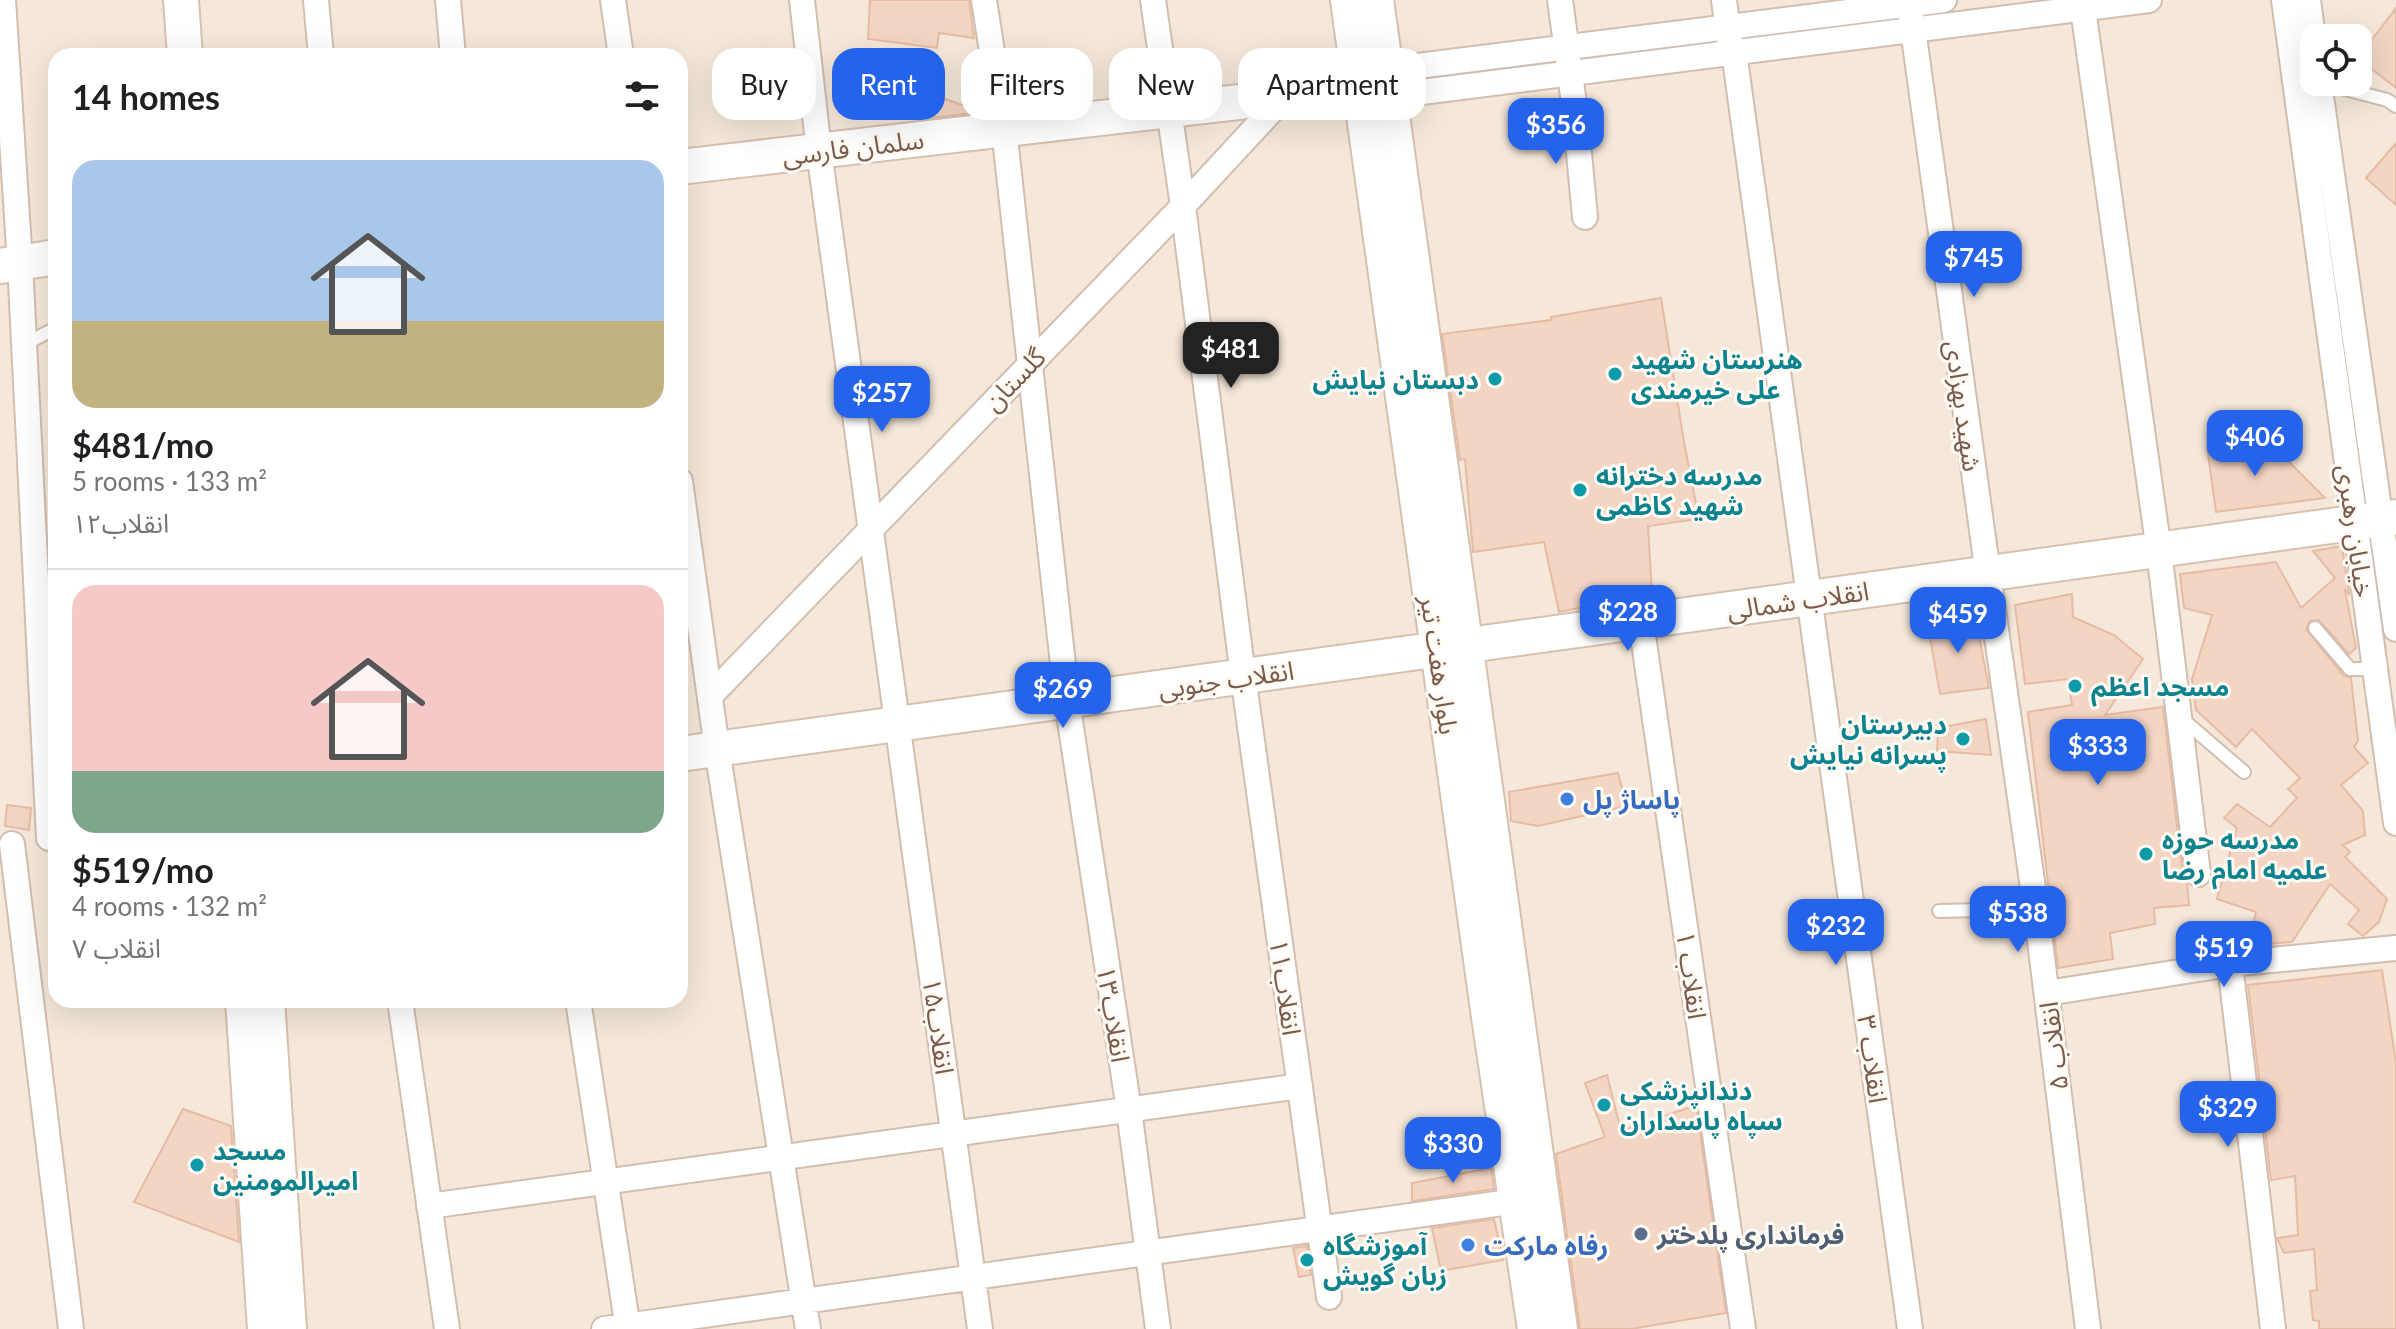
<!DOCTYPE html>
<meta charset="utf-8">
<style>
body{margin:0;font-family:Lato,"Noto Sans Arabic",sans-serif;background:#f6f6f6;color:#202124;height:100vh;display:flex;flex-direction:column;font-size:30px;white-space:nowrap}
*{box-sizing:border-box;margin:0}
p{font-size:26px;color:#757577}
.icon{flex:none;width:44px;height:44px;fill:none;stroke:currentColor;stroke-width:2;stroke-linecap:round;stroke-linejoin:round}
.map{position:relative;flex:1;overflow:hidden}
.sheet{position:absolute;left:48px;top:48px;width:640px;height:960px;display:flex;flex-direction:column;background:#fff;border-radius:24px;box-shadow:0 8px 32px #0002}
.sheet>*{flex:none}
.top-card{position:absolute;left:712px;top:48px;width:760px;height:72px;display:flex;gap:16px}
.buttons{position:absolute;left:2300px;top:24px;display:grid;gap:16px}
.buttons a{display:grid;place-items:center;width:72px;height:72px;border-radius:16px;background:#fff;box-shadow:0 8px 32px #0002;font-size:40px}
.price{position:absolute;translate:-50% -68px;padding:0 18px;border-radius:16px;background:#2563eb;color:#fff;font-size:26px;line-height:52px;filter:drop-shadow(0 2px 4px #0008)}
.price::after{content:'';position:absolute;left:50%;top:48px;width:24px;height:18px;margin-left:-12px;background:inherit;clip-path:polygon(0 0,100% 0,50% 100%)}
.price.current{background:#222;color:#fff}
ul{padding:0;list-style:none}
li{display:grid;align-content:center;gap:16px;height:424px;padding:0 24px}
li+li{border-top:2px solid #e0e0e0}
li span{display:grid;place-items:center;height:248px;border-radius:24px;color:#555}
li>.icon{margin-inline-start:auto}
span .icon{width:144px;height:144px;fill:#fffc;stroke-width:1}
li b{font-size:34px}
h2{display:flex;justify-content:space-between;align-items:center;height:96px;padding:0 24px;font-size:34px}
.pill{padding:0 28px;border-radius:24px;background:#fff;box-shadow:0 8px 32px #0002;font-size:28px;line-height:72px}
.pill.current{background:#2563eb;color:#fff}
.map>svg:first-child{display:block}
.residential{fill:#f5e8da;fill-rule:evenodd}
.building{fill:#f3d5c3;stroke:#e6bba3;stroke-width:2}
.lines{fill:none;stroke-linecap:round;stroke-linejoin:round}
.lane-casing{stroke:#d1beb0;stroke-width:16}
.street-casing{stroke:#d1beb0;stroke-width:28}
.secondary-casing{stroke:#d6c0b0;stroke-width:38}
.lane{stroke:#fff;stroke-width:12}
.street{stroke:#fff;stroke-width:24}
.secondary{stroke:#fff;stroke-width:34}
.culture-dot{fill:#0f9aa8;stroke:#fffaf3;stroke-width:3}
.shop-dot{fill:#3f7fe0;stroke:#fffaf3;stroke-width:3}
.service-dot{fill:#5c6f8a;stroke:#fffaf3;stroke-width:3}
.labels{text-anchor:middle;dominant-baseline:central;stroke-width:6;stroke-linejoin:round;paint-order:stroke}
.street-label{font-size:26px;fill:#7a5c4d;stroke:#fffaf3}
.culture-label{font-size:26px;font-weight:bold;fill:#0d838f;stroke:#fffaf3;text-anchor:start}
.shop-label{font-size:26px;font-weight:bold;fill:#366cbe;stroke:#fffaf3;text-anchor:start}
.service-label{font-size:26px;font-weight:bold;fill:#4e5e75;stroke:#fffaf3;text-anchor:start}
</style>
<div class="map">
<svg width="2396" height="1329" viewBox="0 0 2396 1329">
<rect width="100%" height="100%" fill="#fdf6ec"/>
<path class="residential" d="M0,0H2396V1329H0ZM2314,38H2358V82H2314ZM56,56H680V1000H56Z"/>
<path class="building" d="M870,0H969L974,38L939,33L937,48L868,39Z
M2396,8V88L2358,58Z
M921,90L981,112L921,119Z
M2396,143V205L2366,178Z
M1661,298L1684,442L1699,519L1648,526L1652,593L1559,612L1544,542L1473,552L1465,459L1460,460L1442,334L1551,320V317Z
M2261,440L2263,453L2278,451L2325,498L2216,512L2207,447Z
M2342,546L2349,594L2345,590L2356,648L2349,654L2319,620L2310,621L2306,629L2343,675L2351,678L2358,741L2354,747L2368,763L2341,785L2363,811L2365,835L2343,845L2350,852L2345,857L2387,899L2379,922L2363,936L2348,924L2359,910L2330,884L2292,942L2248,946L2256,912L2217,899L2237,828L2224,818L2237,804L2270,827L2297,798L2288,789L2300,778L2252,729L2236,747L2196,710L2192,679L2212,615L2184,608L2180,574L2276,562L2301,608L2335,578L2313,551Z
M2072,594L2073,617L2114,635L2143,659L2105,715L2163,707L2183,876L2187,884L2189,905L2154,908L2155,924L2110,933L2113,959L2058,968L2028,712L2072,705L2068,679L2025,684L2015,605Z
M1975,616L1989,688L1940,694L1927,621Z
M1986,719L1991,755L1937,751L1938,728Z
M1618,773L1627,806L1538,826L1511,821L1509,792Z
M7,805L31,808L29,830L5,826Z
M2382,970L2396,1063V1329H2319V1321L2313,1320L2310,1291L2317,1290L2314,1249L2284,1253L2277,1238L2298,1235L2295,1176L2271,1180L2248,985Z
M1607,1075L1621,1131L1696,1105L1726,1313L1631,1329H1580L1556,1154L1605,1137L1585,1083Z
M183,1109L231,1126L239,1242L134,1202Z
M1491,1168L1494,1189L1412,1201V1183Z
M1494,1219L1503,1260L1441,1271L1432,1228Z
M1307,1246L1311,1275L1299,1277L1293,1248Z"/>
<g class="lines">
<g class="lane-casing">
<path id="lane" d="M2319,82L2387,100L2396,106
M25,344L56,328
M2315,628L2350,669H2375
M2180,717L2244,772
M1939,911L2036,909"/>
</g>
<g class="street-casing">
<path id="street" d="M3,0L20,263L49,838
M316,0L321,56
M448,0L453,56
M613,0L621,56
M802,0L819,151L980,1329
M984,0L1004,129L1067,701L1129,1110L1158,1329
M1153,0L1183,206L1243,676L1329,1297
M1560,0L1575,111L1585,217
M1724,0L1729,39L1734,52L1910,1329
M1909,0L1988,574L2036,909L2088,1329
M2284,0L2396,823
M2308,0L2314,45
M2083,9L2159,551L2198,874
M1374,79L1386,70L1944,0
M2319,82L2396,629
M1374,91L1390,96L2149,0
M680,481L717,749L808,1329
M1641,622L1743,1329
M710,696L1183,206L1285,96
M12,844L71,1329
M2230,964L2273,1329
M2047,993L2230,964L2396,948
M400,1000L447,1329
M578,1000L628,1329
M429,1206L1300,1086
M604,1329L1517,1201"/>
</g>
<g class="secondary-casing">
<path id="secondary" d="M181,0L185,56
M1348,0L1488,1010L1535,1329
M1376,0L1560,1329
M680,167L1360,88
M0,266L56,257
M680,754L2396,517
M243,1000L265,1329
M267,1000L289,1329"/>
</g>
<use href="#lane" class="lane"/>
<use href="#street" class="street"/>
<use href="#secondary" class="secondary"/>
</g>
<g class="culture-dot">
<circle cx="1615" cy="374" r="8"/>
<circle cx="1495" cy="379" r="8"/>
<circle cx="1580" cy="490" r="8"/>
<circle cx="2075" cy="686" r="8"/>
<circle cx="1963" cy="739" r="8"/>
<circle cx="2146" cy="854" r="8"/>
<circle cx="1604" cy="1105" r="8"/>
<circle cx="197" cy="1165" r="8"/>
<circle cx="1307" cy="1260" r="8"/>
</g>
<g class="shop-dot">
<circle cx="1567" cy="799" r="8"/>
<circle cx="1468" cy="1245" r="8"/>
</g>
<circle class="service-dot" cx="1641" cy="1234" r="8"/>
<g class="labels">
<g class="street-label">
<text transform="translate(853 147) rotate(-7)">سلمان فارسی</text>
<text transform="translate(1014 379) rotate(-46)">گلستان</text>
<text transform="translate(1964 406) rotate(82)">شهید بهزادی</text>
<text transform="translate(2356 531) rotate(82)">خیابان رهبری</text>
<text transform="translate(1798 600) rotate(-8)">انقلاب شمالی</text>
<text transform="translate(1440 665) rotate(82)">بلوار هفت تیر</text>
<text transform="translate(1226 679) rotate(-8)">انقلاب جنوبی</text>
<text transform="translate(1692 975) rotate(82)">انقلاب ۱</text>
<text transform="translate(1286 987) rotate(82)">انقلاب۱۱</text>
<text transform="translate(1114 1014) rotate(81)">انقلاب۱۳</text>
<text transform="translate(939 1026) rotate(82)">انقلاب۱۵</text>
<text transform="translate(2053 1046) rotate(-97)">انقلاب ۵</text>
<text transform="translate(1873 1059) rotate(82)">انقلاب ۳</text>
</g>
<g class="culture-label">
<text x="1631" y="359">هنرستان شهید<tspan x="1631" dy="30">علی خیرمندی</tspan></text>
<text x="1479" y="379" text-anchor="end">دبستان نیایش</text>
<text x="1596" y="475">مدرسه دخترانه<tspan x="1596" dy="30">شهید کاظمی</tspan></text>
<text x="2091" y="686">مسجد اعظم</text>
<text x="1947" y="724" text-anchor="end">دبیرستان<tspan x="1947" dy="30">پسرانه نیایش</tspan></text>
<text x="2162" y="839">مدرسه حوزه<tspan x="2162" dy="30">علمیه امام رضا</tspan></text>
<text x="1620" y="1090">دندانپزشکی<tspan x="1620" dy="30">سپاه پاسداران</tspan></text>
<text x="213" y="1150">مسجد<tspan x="213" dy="30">امیرالمومنین</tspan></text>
<text x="1323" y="1245">آموزشگاه<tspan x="1323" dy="30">زبان گویش</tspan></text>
</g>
<g class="shop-label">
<text x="1583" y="799">پاساژ پل</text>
<text x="1484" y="1245">رفاه مارکت</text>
</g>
<g class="service-label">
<text x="1657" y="1234">فرمانداری پلدختر</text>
</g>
</g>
</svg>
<div class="buttons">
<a><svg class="icon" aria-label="locate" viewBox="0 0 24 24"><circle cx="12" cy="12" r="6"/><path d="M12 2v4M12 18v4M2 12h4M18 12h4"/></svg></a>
</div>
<b class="price" style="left:1556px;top:166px">$356</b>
<b class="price" style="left:1974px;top:299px">$745</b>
<b class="price current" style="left:1231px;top:390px">$481</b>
<b class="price" style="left:882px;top:434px">$257</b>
<b class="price" style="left:2255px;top:478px">$406</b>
<b class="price" style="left:1628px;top:653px">$228</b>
<b class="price" style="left:1958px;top:655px">$459</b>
<b class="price" style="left:1063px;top:730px">$269</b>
<b class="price" style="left:2098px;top:787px">$333</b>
<b class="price" style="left:2018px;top:954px">$538</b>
<b class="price" style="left:1836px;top:967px">$232</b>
<b class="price" style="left:2224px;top:989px">$519</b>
<b class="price" style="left:2228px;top:1149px">$329</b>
<b class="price" style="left:1453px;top:1185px">$330</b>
<div class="top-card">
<a class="pill">Buy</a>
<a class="pill current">Rent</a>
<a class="pill">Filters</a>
<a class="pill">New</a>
<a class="pill">Apartment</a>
</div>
<section class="sheet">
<h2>14 homes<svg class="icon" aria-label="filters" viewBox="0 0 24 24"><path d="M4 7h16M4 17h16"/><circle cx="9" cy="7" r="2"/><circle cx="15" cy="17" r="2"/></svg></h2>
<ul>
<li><span style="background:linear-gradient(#a9c7e8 65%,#c2b280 0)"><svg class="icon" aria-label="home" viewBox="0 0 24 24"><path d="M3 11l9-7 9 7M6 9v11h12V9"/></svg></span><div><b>$481/mo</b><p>5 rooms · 133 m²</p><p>انقلاب۱۲</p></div></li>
<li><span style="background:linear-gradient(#f6c9c9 75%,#7fa58c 0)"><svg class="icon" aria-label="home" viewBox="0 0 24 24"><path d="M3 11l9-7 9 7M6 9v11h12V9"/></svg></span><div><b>$519/mo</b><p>4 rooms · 132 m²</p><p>انقلاب ۷</p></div></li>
</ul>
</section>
</div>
